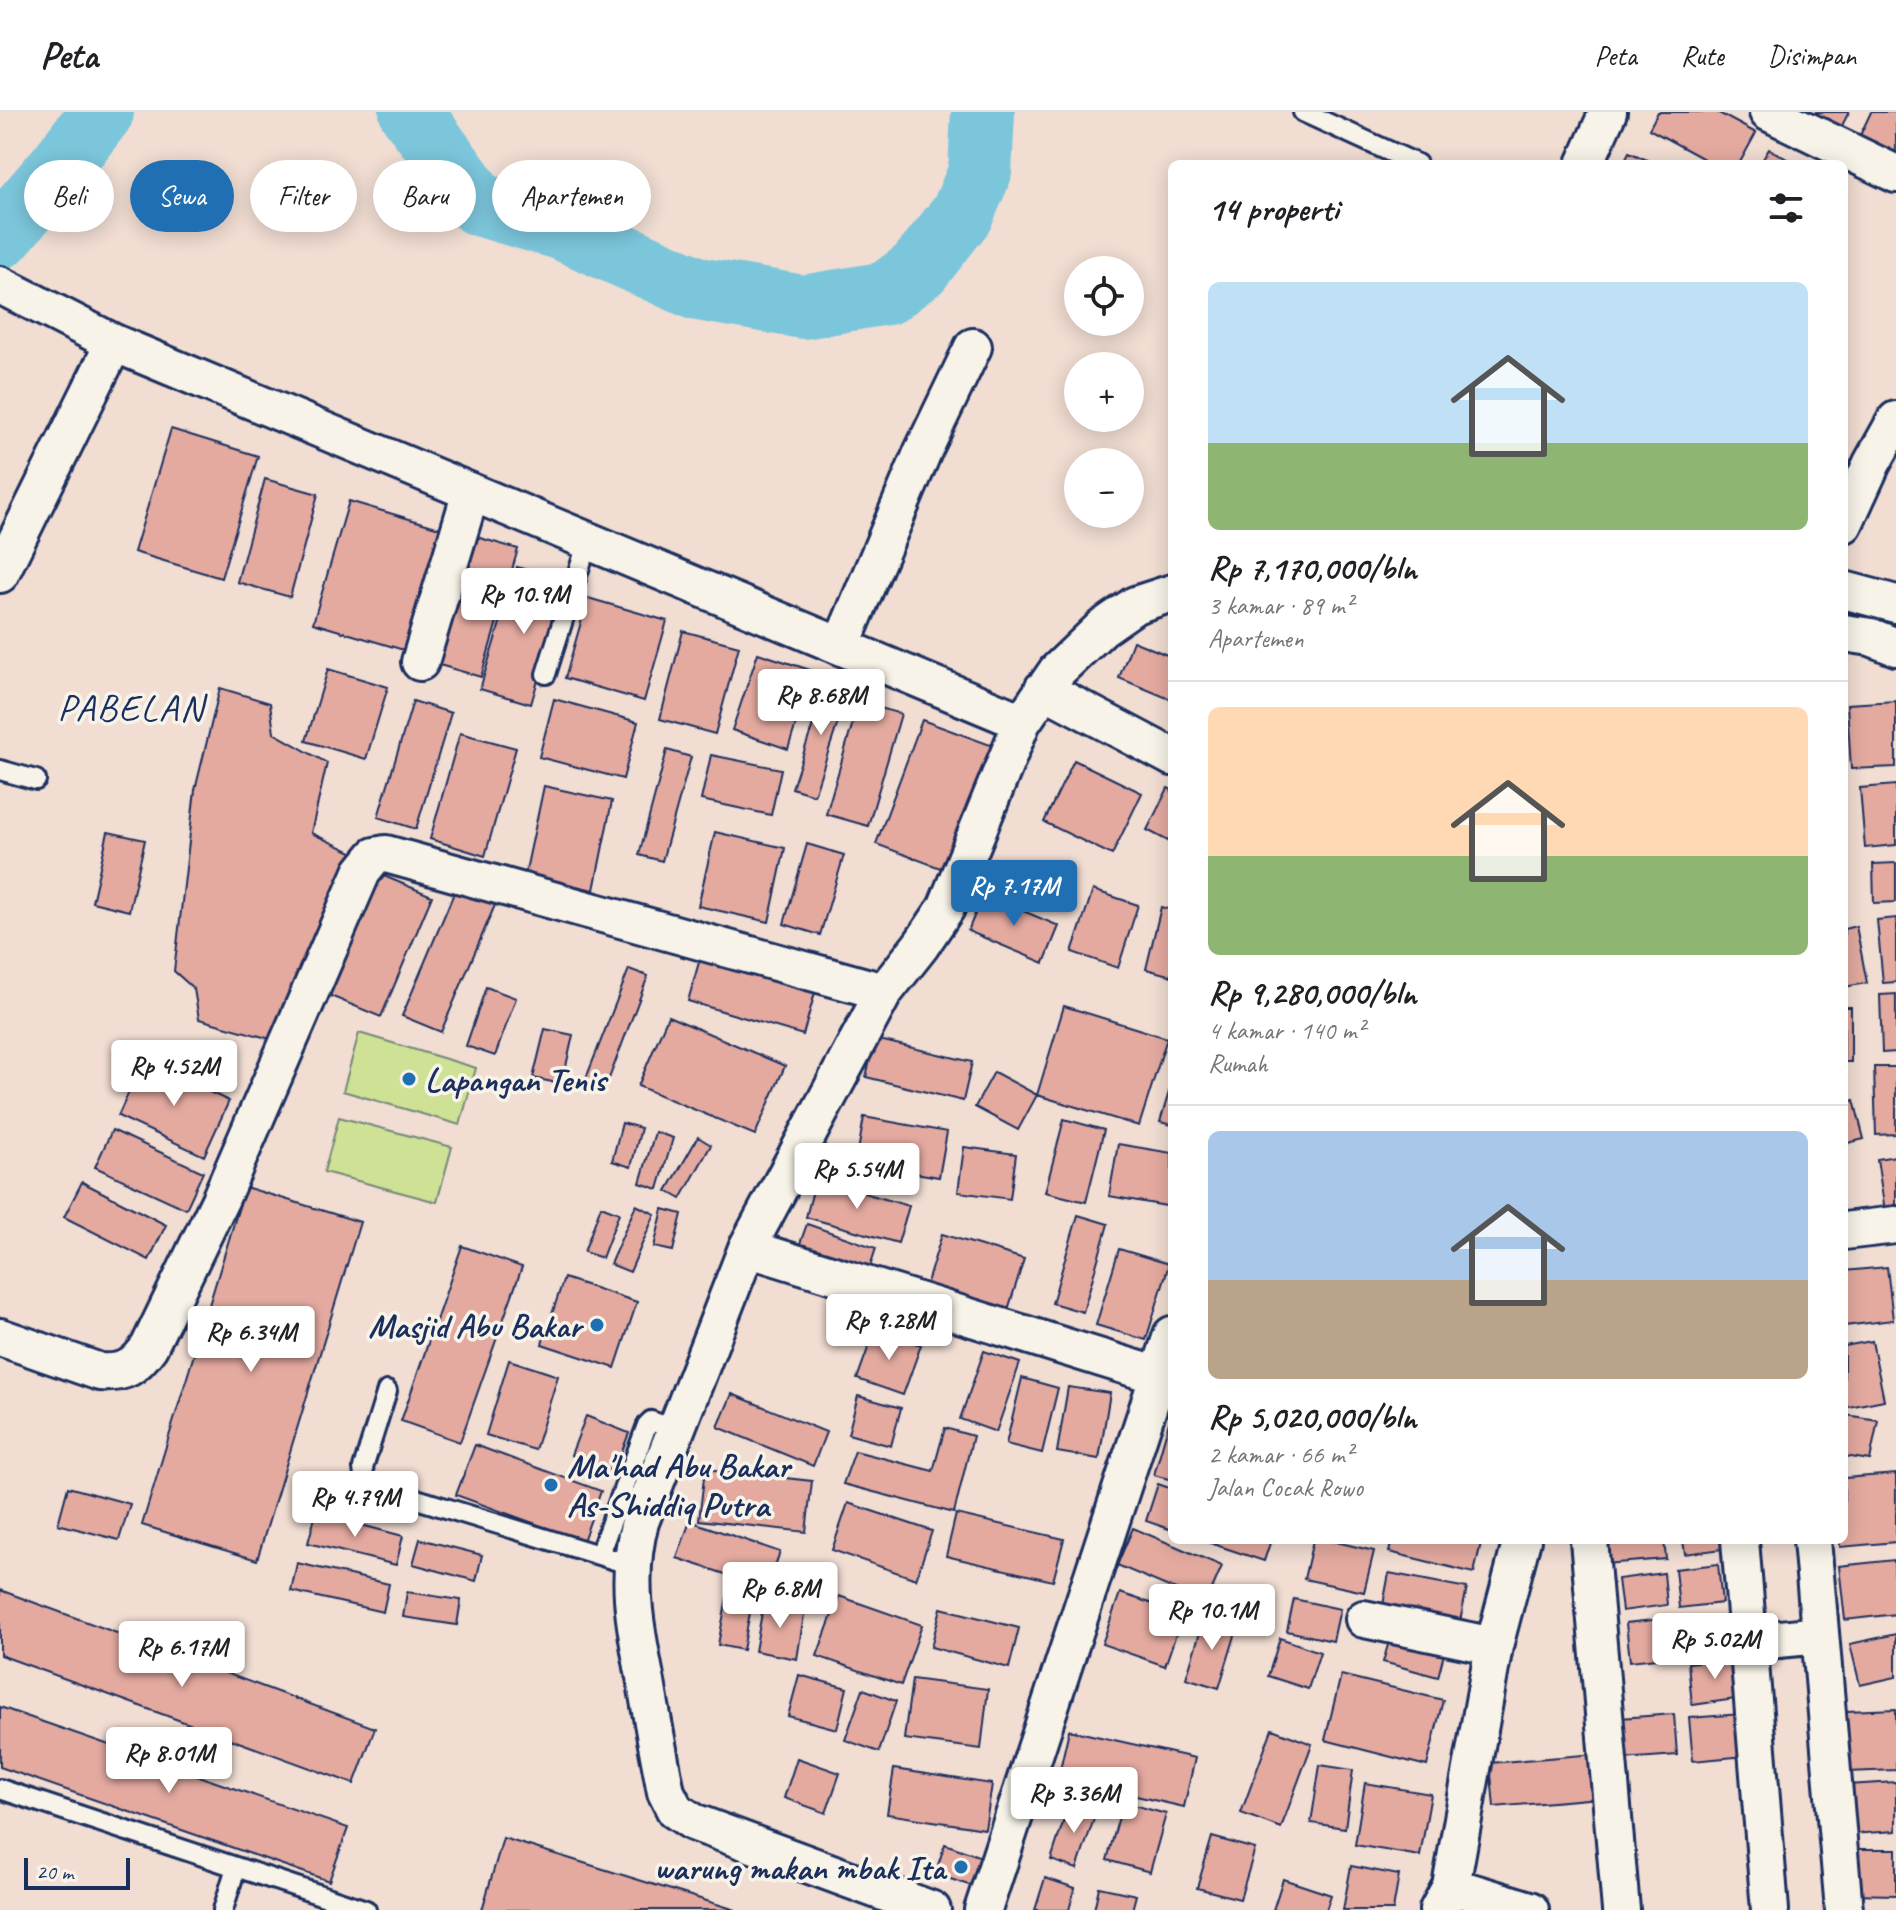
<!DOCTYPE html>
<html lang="id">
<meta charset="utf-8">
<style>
body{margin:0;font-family:Caveat,sans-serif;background:#f2f2f2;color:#202124;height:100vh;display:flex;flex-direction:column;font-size:30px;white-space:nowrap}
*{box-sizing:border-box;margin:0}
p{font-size:26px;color:#757577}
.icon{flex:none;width:44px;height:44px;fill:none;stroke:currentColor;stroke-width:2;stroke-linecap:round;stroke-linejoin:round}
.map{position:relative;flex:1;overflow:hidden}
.panel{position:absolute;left:1168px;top:48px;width:680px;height:1384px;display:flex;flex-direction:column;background:#fff;border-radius:12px;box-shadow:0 4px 20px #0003}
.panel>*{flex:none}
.hud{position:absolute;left:24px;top:48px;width:760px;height:72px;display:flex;gap:16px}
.buttons{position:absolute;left:1064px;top:144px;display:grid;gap:16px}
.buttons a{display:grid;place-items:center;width:80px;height:80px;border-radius:50%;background:#fff;box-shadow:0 4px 20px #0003;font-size:40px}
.scale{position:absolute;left:24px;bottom:20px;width:106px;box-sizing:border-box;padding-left:8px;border:4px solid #1b2f5e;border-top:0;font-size:22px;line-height:28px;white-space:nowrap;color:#1b2f5e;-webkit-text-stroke:6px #f7f3e8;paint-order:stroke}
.price{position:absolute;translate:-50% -68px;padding:0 18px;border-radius:8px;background:#fff;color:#222;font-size:26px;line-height:52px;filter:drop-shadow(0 2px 4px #0008)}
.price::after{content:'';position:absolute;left:50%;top:48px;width:24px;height:18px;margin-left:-12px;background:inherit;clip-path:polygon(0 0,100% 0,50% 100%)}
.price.selected{background:#1f6fb2;color:#fff}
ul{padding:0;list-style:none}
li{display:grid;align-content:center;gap:16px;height:424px;padding:0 40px}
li+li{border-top:2px solid #e0e0e0}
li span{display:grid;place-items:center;height:248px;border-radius:12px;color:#555}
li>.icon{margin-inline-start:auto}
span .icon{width:144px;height:144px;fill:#fffc;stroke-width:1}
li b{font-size:34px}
h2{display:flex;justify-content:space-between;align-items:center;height:96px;padding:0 40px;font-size:34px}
.pill{padding:0 28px;border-radius:36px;background:#fff;box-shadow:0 4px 20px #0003;font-size:28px;line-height:72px}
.pill.selected{background:#1f6fb2;color:#fff}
header{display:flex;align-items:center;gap:48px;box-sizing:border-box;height:112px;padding:0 40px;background:#fff;border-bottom:2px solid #e0e0e0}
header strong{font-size:38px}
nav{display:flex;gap:44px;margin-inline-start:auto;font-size:28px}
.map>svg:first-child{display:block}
.green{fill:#cee195;stroke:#74887a;stroke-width:2}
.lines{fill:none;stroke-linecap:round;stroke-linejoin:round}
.river{stroke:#7bc6db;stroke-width:64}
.building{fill:#e4aaa0;stroke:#1b2f5e;stroke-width:2}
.service-casing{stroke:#1b2f5e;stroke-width:24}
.minor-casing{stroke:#1b2f5e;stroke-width:42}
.service{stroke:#f7f3e8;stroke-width:18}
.minor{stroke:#f7f3e8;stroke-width:36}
.poi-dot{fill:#1f6fb2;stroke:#f7f3e8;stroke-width:3}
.labels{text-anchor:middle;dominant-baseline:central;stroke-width:7;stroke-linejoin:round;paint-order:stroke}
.poi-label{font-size:34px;font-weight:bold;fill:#1b2f5e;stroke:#f7f3e8;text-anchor:start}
.quarter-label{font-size:38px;letter-spacing:2px;fill:#1b2f5e;stroke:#f7f3e8}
</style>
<header>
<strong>Peta</strong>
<nav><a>Peta</a><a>Rute</a><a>Disimpan</a></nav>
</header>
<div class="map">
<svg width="1896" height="1798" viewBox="0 0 1896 1798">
<rect width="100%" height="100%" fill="#f1ddd2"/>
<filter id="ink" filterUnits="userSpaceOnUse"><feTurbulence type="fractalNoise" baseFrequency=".0125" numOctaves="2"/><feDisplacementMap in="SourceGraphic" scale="16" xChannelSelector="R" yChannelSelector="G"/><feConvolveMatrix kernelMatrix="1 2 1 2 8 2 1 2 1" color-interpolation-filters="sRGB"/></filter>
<g filter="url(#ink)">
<path class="green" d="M359,921L476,956L460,1013L343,979Z
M339,1005L452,1035L437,1090L324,1060Z"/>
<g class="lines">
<path class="river" d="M411,0L478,92L561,116L698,177L803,195L887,181L919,157L962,102L980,60L983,0
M0,125L59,56L102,0"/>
</g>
<path class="building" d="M1658,0H1717L1756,21L1739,52H1713L1649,17Z
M1777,0H1849L1834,29Z
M1871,0H1896V53L1855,34Z
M1769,37L1796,52H1760Z
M1629,40L1656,52H1623Z
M171,317L258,344L221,466L134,440Z
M265,367L318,382L290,485L237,470Z
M349,389L443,417L407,539L313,511Z
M473,424L518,437L481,565L436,552Z
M517,455L567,470L531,592L480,577Z
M588,486L667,509L644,589L565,566Z
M683,519L739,534L715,622L660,607Z
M1133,529L1172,545V588L1119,566Z
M758,541L813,559L788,637L732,618Z
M328,557L388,575L366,647L306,629Z
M828,567L850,574L814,683L792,676Z
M220,576L270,591L274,621L327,651L311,721L356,742L274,928L199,907L194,877L174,859L195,678Z
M554,587L638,610L623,667L539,645Z
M413,589L451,601L416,717L378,705Z
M1896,589V655L1851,657L1847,592Z
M859,590L901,602L868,714L826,702Z
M922,608L996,635L951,760L876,732Z
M460,621L516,636L485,744L430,727Z
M667,638L691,645L662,749L639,743Z
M711,643L781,657L771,703L701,688Z
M1074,648L1142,681L1112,743L1044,710Z
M1896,673V733L1865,736L1860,676Z
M544,674L612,689L594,778L525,763Z
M1168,676L1172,678V731L1147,718Z
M108,720L145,728L129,799L92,790Z
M715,720L785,736L769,810L698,794Z
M807,732L844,743L820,823L784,812Z
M1896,751V790L1874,791L1873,752Z
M379,762L432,784L381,905L328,883Z
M456,776L495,793L441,920L402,904Z
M1093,778L1138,793L1118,856L1072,840Z
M983,782L1059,814L1044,851L968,819Z
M1161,795L1172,798V864L1146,857Z
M1896,806V870L1883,871L1877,808Z
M1856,814L1867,871L1844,875V817Z
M703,836L818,870L803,923L688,889Z
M629,857L648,864L605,977L585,969Z
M486,875L516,886L495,944L466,934Z
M1896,882V940L1882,941L1880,883Z
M1064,894L1167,926L1139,1014L1037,983Z
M1844,895H1851V950H1844Z
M668,904L785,954L755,1023L638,974Z
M545,917L573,923L562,972L533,966Z
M875,927L972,950L963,989L866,965Z
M143,949L229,989L204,1044L118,1004Z
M1874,955H1896V1022L1876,1023Z
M994,960L1037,983L1018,1018L975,995Z
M1172,970V1013L1160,1010Z
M1854,988L1864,1027L1844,1032V991Z
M864,1005L947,1020L939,1065L856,1051Z
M1064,1007L1104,1018L1086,1090L1045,1080Z
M622,1011L641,1016L631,1055L612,1049Z
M112,1018L203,1060L186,1097L95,1055Z
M655,1020L673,1026L658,1077L640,1071Z
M698,1025L711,1033L681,1087L667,1079Z
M1118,1032L1172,1041V1095L1109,1084Z
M964,1035L1016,1042L1010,1087L958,1080Z
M1896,1044V1110L1887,1112L1877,1047Z
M816,1067L909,1094L898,1131L806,1105Z
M82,1070L166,1113L149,1148L64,1105Z
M245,1075L360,1110L257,1448L142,1413Z
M636,1093L655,1102L630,1160L610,1152Z
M601,1094L619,1101L602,1146L584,1140Z
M663,1097L682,1102L673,1139L654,1135Z
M1078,1103L1108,1112L1083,1200L1052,1191Z
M807,1112L876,1136L867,1164L797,1140Z
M942,1122L1024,1147L1007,1201L925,1177Z
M462,1134L522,1155L460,1330L401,1309Z
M1119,1137L1169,1152L1146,1228L1096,1213Z
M1887,1155L1893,1208L1844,1214V1159Z
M564,1166L637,1190L615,1256L542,1232Z
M875,1217L921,1233L903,1283L857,1267Z
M1872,1229L1884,1288L1844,1296V1234Z
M984,1239L1020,1251L996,1320L960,1307Z
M509,1248L558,1264L535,1338L486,1323Z
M1022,1266L1058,1276L1042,1341L1006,1332Z
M1068,1275L1110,1281L1099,1347L1057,1340Z
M732,1282L826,1320L813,1354L718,1315Z
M858,1284L901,1296L891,1334L848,1322Z
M1172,1300V1368L1154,1363Z
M1846,1303L1878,1308L1870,1348L1844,1344Z
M586,1304L629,1321L614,1360L571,1343Z
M945,1316L973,1324L954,1401L843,1372L855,1339L933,1359Z
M475,1333L601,1379L583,1429L456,1383Z
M705,1357L812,1369L806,1420L699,1408Z
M1896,1362V1430L1840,1435V1428H1844V1366Z
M1158,1372L1172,1377V1418L1146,1409Z
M68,1375L130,1392L119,1428L58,1412Z
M848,1391L932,1419L916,1467L832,1438Z
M316,1401L403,1424L396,1453L308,1431Z
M956,1402L1064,1427L1053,1469L946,1444Z
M690,1409L780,1440L767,1476L677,1446Z
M1133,1416L1222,1454L1206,1491L1117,1453Z
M420,1427L482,1443L476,1469L413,1452Z
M1201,1428H1271L1264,1449Z
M1313,1428H1328L1374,1439L1364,1480L1304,1467Z
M1392,1428H1469L1481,1431L1474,1461L1389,1440Z
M1602,1428H1664L1666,1447L1604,1452Z
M1683,1428H1722L1723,1437L1685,1442Z
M1894,1448L1896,1502L1845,1508L1839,1454Z
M297,1451L389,1472L383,1500L291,1479Z
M1718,1452L1722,1491L1679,1496L1675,1457Z
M1389,1461L1467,1476L1458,1519L1381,1504Z
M1664,1461L1667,1493L1622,1499L1618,1467Z
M0,1478L375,1616L354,1672L0,1543Z
M407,1480L461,1488L457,1513L403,1505Z
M1120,1481L1183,1502L1165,1554L1102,1532Z
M839,1484L922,1513L901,1573L817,1544Z
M727,1485L752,1490L743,1538L718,1533Z
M1294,1487L1340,1497L1333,1529L1287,1519Z
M764,1490L805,1497L797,1547L755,1539Z
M941,1496L1019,1516L1009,1556L931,1535Z
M1205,1504L1238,1514L1219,1576L1186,1566Z
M1733,1505L1737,1538L1681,1545L1676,1512Z
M1671,1506L1675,1544L1630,1549L1626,1511Z
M1392,1519L1446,1534L1438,1565L1383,1550Z
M1896,1522V1565L1860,1573L1850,1532Z
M1280,1526L1320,1540L1308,1577L1268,1564Z
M1738,1545L1743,1586L1692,1593L1688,1551Z
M799,1563L847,1576L837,1617L788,1604Z
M1341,1563L1443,1588L1427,1654L1325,1628Z
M912,1567L988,1577L981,1637L904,1627Z
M863,1577L896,1589L879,1640L845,1628Z
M0,1595L348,1716L329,1769L0,1655Z
M1896,1597V1658L1848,1660L1846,1599Z
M1674,1602L1677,1643L1623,1647L1620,1606Z
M1741,1602L1745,1644L1693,1649L1689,1606Z
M1272,1617L1312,1632L1281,1716L1241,1701Z
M1069,1618L1195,1646L1184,1695L1058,1666Z
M1595,1642L1599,1686L1494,1695L1490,1651Z
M797,1646L840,1661L826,1701L784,1686Z
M1320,1653L1353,1658L1345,1716L1311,1711Z
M894,1657L992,1672L985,1717L887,1702Z
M1896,1670V1719L1850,1722L1847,1673Z
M1365,1671L1431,1682L1420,1744L1355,1733Z
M1070,1689L1097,1698L1077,1757L1051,1748Z
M1123,1690L1166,1702L1150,1760L1107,1748Z
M1212,1725L1255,1737L1240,1787L1197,1776Z
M503,1726L736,1798H482Z
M945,1732L987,1747L978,1776L935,1762Z
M1850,1737H1896V1783L1850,1782Z
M1351,1754L1399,1763L1393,1798H1343Z
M1045,1766L1075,1776L1069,1798H1035Z
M1283,1767L1331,1783L1326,1798H1273Z
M1099,1775L1136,1783L1132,1798H1094Z"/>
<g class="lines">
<g class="service-casing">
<path id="service" d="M1303,0L1417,52
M546,562L588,429
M0,658L36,668
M387,1279L363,1356L364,1365L371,1373L631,1453
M599,1443L647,1313L651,1309L676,1318
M0,1677L366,1798
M223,1798L236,1755"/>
</g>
<g class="minor-casing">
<path id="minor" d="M1768,0L1896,62
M1585,52L1608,0
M0,173L114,231L1022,610
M1844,412L1872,351L1896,308
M0,462L114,231
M1844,478L1896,492
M1844,521L1871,525L1896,535
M841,534L923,339L973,235
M420,550L471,380
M1043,577L1172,645
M1844,1119L1896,1113
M747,1136L1172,1268
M0,1225L100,1260C124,1262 135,1255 149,1235L220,1088L362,760L375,744L386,742L884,880
M1589,1428L1621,1798
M1740,1428L1770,1798
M1812,1428L1844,1798
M1364,1507L1494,1534
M1749,1530L1820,1523
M1451,1774L1530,1798
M932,1798L693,1710L675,1698L666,1680C659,1643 652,1607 646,1570C635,1515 625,1465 640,1410L747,1136L884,880L921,833L946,796L1022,610L1057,559L1102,516L1135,493L1172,481
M983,1798L1172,1223
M1438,1798L1451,1774L1494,1534L1522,1428"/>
</g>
<use href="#service" class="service"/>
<use href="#minor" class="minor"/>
</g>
</g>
<g class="poi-dot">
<circle cx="409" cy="967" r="8"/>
<circle cx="597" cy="1213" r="8"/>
<circle cx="551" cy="1373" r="8"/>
<circle cx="961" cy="1755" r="8"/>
</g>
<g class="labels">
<g class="poi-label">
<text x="425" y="967">Lapangan Tenis</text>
<text x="581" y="1213" text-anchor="end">Masjid Abu Bakar</text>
<text x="567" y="1353">Ma'had Abu Bakar<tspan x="567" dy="39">As-Shiddiq Putra</tspan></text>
<text x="945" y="1755" text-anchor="end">warung makan mbak Ita</text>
</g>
<g class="quarter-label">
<text x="131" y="595">PABELAN</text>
</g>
</g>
</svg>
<div class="buttons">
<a><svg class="icon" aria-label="locate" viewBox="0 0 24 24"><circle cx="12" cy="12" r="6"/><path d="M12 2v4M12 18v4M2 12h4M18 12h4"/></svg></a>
<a>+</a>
<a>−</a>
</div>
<div class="scale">20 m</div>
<b class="price" style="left:524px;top:524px">Rp 10.9M</b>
<b class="price" style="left:821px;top:625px">Rp 8.68M</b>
<b class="price selected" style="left:1014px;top:816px">Rp 7.17M</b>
<b class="price" style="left:174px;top:996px">Rp 4.52M</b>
<b class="price" style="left:857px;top:1099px">Rp 5.54M</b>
<b class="price" style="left:889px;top:1250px">Rp 9.28M</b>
<b class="price" style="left:251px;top:1262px">Rp 6.34M</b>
<b class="price" style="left:355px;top:1427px">Rp 4.79M</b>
<b class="price" style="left:780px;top:1518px">Rp 6.8M</b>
<b class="price" style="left:1212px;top:1540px">Rp 10.1M</b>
<b class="price" style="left:1715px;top:1569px">Rp 5.02M</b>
<b class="price" style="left:182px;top:1577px">Rp 6.17M</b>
<b class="price" style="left:169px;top:1683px">Rp 8.01M</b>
<b class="price" style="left:1074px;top:1723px">Rp 3.36M</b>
<div class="hud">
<a class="pill">Beli</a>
<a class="pill selected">Sewa</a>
<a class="pill">Filter</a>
<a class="pill">Baru</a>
<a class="pill">Apartemen</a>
</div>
<section class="panel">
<h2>14 properti<svg class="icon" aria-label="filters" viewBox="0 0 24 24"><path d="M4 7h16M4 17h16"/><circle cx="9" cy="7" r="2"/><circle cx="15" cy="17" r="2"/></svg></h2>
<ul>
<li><span style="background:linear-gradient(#bfe0f5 65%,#8fb573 0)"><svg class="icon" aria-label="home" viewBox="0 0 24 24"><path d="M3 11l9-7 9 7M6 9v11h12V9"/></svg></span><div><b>Rp 7,170,000/bln</b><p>3 kamar · 89 m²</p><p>Apartemen</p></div></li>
<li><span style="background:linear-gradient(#ffd9b3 60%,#8fb573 0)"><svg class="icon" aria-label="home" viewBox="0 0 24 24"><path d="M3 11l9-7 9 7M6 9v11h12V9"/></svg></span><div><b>Rp 9,280,000/bln</b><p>4 kamar · 140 m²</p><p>Rumah</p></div></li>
<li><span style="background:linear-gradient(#a9c7e8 60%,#b9a48a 0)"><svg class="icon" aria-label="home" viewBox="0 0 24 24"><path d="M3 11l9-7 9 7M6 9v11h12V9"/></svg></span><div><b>Rp 5,020,000/bln</b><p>2 kamar · 66 m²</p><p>Jalan Cocak Rowo</p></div></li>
</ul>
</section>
</div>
